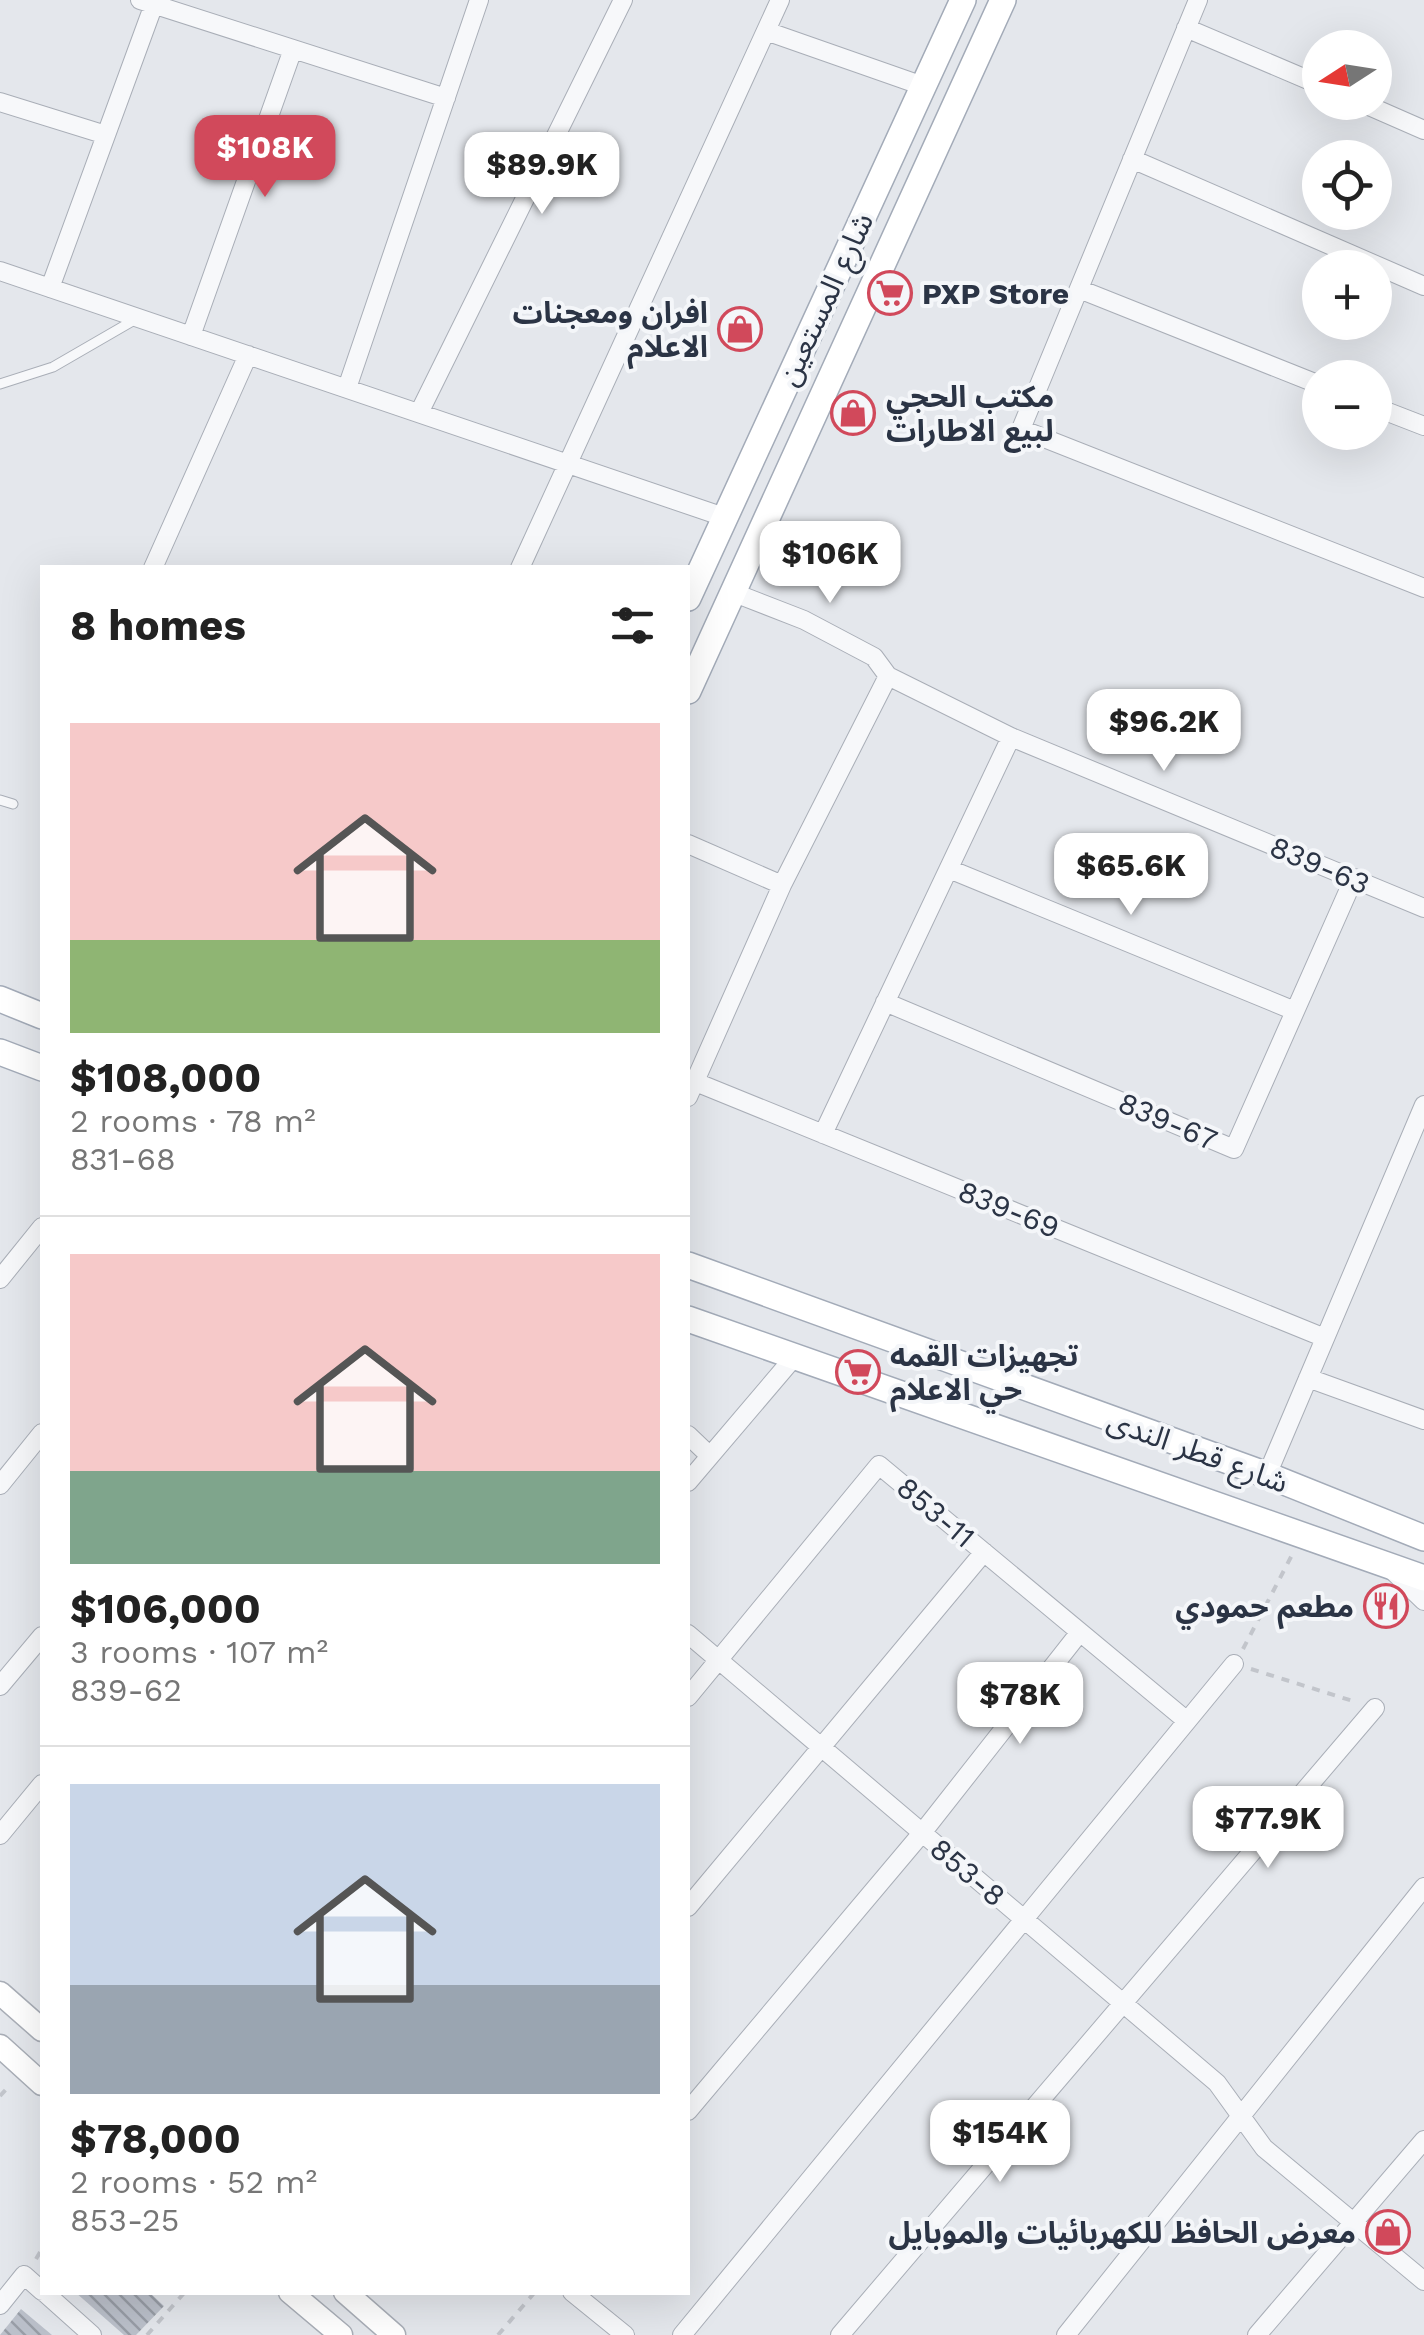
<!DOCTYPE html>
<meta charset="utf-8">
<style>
body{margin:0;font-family:"Work Sans","Noto Sans Arabic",sans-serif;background:#f6f6f6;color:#222;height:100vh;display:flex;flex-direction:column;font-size:38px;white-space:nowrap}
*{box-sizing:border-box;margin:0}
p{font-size:32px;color:#767676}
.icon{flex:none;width:55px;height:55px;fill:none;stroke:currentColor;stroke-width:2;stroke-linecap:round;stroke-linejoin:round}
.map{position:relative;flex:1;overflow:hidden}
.side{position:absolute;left:40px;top:565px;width:650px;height:1730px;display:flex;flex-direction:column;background:#fff;border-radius:0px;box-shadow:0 10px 40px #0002}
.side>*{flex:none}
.needle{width:65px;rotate:258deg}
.buttons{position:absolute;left:1302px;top:30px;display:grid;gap:20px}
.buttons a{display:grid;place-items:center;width:90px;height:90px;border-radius:50%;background:#fff;box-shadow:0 10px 40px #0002;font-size:50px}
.price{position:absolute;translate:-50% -85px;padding:0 22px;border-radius:20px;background:#fff;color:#222;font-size:32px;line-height:65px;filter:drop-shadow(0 2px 5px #0008)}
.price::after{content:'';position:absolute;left:50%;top:60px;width:30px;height:22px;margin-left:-15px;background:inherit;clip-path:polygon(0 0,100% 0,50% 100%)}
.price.selected{background:#d1495b;color:#fff}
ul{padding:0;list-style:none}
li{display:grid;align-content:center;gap:20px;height:530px;padding:0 30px}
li+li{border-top:2px solid #e0e0e0}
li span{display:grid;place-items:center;height:310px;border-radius:0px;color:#555}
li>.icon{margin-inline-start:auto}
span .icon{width:180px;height:180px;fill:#fffc;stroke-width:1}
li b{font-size:42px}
h2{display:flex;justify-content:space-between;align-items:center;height:120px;padding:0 30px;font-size:42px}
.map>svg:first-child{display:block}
.building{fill:url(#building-back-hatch)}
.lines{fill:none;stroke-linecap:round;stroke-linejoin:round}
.service-casing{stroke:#a9aeb7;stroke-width:11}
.minor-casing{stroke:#a9aeb7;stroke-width:20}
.secondary-casing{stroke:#a9aeb7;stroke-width:25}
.primary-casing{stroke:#a3abb8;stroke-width:28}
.path{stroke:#c2c5cb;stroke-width:4;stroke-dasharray:8 8;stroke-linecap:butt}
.service{stroke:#f7f8fa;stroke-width:9}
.minor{stroke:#f7f8fa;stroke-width:18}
.secondary{stroke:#fff;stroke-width:22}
.primary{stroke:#fff;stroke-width:25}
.labels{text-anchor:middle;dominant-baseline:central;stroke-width:8;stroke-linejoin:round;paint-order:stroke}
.poi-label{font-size:30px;font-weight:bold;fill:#2b3445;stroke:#f4f6f9;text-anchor:start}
.street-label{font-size:30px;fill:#2b3445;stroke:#f4f6f9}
</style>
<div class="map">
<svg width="1424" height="2335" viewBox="0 0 1424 2335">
<defs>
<pattern id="building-back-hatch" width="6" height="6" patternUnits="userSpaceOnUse" patternTransform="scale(2.5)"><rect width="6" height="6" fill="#bbc0ca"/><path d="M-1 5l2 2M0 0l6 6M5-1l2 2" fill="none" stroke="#989da6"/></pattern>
</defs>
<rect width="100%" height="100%" fill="#e4e7ec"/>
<path class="building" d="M75,2292H149L164,2306L136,2335H124Z
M21,2309L52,2335H0Z"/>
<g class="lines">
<g class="service-casing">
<path id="service" d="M0,384L53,367L136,319
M0,800L13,804"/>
</g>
<g class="minor-casing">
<path id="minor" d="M140,0L446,98
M1198,0L1021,429L1424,588
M1186,28L1320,85
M766,31L923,86
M0,102L106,135
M1360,102L1424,130
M1132,159L1424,286
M0,271L724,517
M50,288L154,4
M1079,289L1320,385
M191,336L293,49
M347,388L479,0
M1375,407L1424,426
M419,413L623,0
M153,568L248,355
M520,568L780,0
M732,592L804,620L874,657L888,676L1011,737L1424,908
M688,844L782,885
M949,869L1295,1011
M885,1002L1234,1149L1354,878
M693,1081L1325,1338
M688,1097L782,885L888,676
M823,1134L1011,737
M0,1279L42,1227
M1308,1378L1424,1420
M688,1435L710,1456
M1267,1475L1424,1105
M688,1482L796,1355
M0,1485L42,1433
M1392,1570L1424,1601
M688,1634L1217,2083L1264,2148L1424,2281
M0,1686L42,1636
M688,1697L879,1465L1187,1721
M0,1835L42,1784
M688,1907L984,1552
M688,2111L922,1833L1080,1632
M44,2292L92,2335
M572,2292L625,2335
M0,2305L24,2275L42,2291
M682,2335L1234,1664
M840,2335L1375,1708
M1066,2335L1424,1887
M1257,2335L1424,2140"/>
</g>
<g class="secondary-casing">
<path id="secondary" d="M0,1993L42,2030
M0,2046L42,2084
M290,2292L341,2335
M345,2292L394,2335"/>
</g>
<g class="primary-casing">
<path id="primary" d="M688,598L963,0
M688,691L1003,0
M0,999L42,1016
M0,1052L42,1068
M688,1265L1267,1475L1424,1538
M688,1319L1424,1578"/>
</g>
<path class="path" d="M1243,1649L1292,1555
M1251,1669L1356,1702
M0,2096L10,2085
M36,2259L42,2249
M147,2335L185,2292
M498,2335L535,2292"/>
<use href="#service" class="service"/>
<use href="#minor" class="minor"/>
<use href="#secondary" class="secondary"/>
<use href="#primary" class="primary"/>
</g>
<defs>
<g id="supermarket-ring" transform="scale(2.25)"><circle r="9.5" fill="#f4f6f9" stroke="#d1495b" stroke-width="1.5"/><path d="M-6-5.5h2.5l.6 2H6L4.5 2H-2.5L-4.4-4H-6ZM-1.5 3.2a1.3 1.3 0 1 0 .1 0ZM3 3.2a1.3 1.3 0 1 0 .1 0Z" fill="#d1495b"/></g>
<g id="shop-ring" transform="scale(2.25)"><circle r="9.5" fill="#f4f6f9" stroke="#d1495b" stroke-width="1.5"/><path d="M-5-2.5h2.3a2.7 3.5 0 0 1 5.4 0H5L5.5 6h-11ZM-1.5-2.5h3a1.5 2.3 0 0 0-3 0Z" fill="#d1495b"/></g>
<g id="restaurant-ring" transform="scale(2.25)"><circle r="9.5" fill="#f4f6f9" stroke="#d1495b" stroke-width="1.5"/><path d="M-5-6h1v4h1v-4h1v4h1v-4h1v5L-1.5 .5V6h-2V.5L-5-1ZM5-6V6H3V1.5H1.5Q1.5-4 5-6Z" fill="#d1495b"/></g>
</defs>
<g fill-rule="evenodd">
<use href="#supermarket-ring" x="890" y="293"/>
<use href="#shop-ring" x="740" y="329"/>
<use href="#shop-ring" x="853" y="413"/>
<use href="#supermarket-ring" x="858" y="1372"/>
<use href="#restaurant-ring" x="1386" y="1606"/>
<use href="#shop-ring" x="1388" y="2232"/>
</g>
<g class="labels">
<g class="poi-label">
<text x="922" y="293">PXP Store</text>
<text x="708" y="312" text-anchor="end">افران ومعجنات<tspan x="708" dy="34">الاعلام</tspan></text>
<text x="886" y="396">مكتب الحجي<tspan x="886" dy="34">لبيع الاطارات</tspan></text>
<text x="890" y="1355">تجهيزات القمه<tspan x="890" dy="34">حي الاعلام</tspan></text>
<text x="1354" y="1606" text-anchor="end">مطعم حمودي</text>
<text x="1356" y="2232" text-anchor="end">معرض الحافظ للكهربائيات والموبايل</text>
</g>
<g class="street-label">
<text transform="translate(825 299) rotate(-65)">شارع المستعين</text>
<text transform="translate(1320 865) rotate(23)">839-63</text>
<text transform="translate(1168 1121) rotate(23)">839-67</text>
<text transform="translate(1009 1209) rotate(22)">839-69</text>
<text transform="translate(1198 1451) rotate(20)">شارع قطر الندى</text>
<text transform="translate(936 1512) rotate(40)">853-11</text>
<text transform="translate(968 1872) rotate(40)">853-8</text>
</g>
</g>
</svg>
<div class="buttons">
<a><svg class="needle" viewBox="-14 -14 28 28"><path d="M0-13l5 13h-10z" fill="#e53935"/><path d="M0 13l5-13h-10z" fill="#767676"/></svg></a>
<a><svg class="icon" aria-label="locate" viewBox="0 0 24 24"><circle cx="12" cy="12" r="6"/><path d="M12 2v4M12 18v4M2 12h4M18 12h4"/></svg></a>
<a>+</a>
<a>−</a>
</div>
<b class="price selected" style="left:265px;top:200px">$108K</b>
<b class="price" style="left:542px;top:217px">$89.9K</b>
<b class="price" style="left:830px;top:606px">$106K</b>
<b class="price" style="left:1164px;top:774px">$96.2K</b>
<b class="price" style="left:1131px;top:918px">$65.6K</b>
<b class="price" style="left:1020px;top:1747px">$78K</b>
<b class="price" style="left:1268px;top:1871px">$77.9K</b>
<b class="price" style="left:1000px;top:2185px">$154K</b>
<section class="side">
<h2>8 homes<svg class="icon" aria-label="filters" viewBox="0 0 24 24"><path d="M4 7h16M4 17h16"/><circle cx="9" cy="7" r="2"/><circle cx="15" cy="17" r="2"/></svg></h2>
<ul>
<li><span style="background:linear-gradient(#f6c9c9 70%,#8fb573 0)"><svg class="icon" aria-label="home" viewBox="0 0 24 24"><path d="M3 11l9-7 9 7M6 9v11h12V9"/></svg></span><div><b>$108,000</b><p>2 rooms · 78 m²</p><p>831-68</p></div></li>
<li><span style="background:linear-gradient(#f6c9c9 70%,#7fa58c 0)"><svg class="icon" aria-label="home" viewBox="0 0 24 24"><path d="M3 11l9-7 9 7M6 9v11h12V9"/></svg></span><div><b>$106,000</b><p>3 rooms · 107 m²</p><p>839-62</p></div></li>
<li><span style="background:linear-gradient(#c9d6e8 65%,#9aa5b1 0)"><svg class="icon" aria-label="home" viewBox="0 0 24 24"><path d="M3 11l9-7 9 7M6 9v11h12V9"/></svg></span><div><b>$78,000</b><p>2 rooms · 52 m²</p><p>853-25</p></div></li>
</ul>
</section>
</div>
